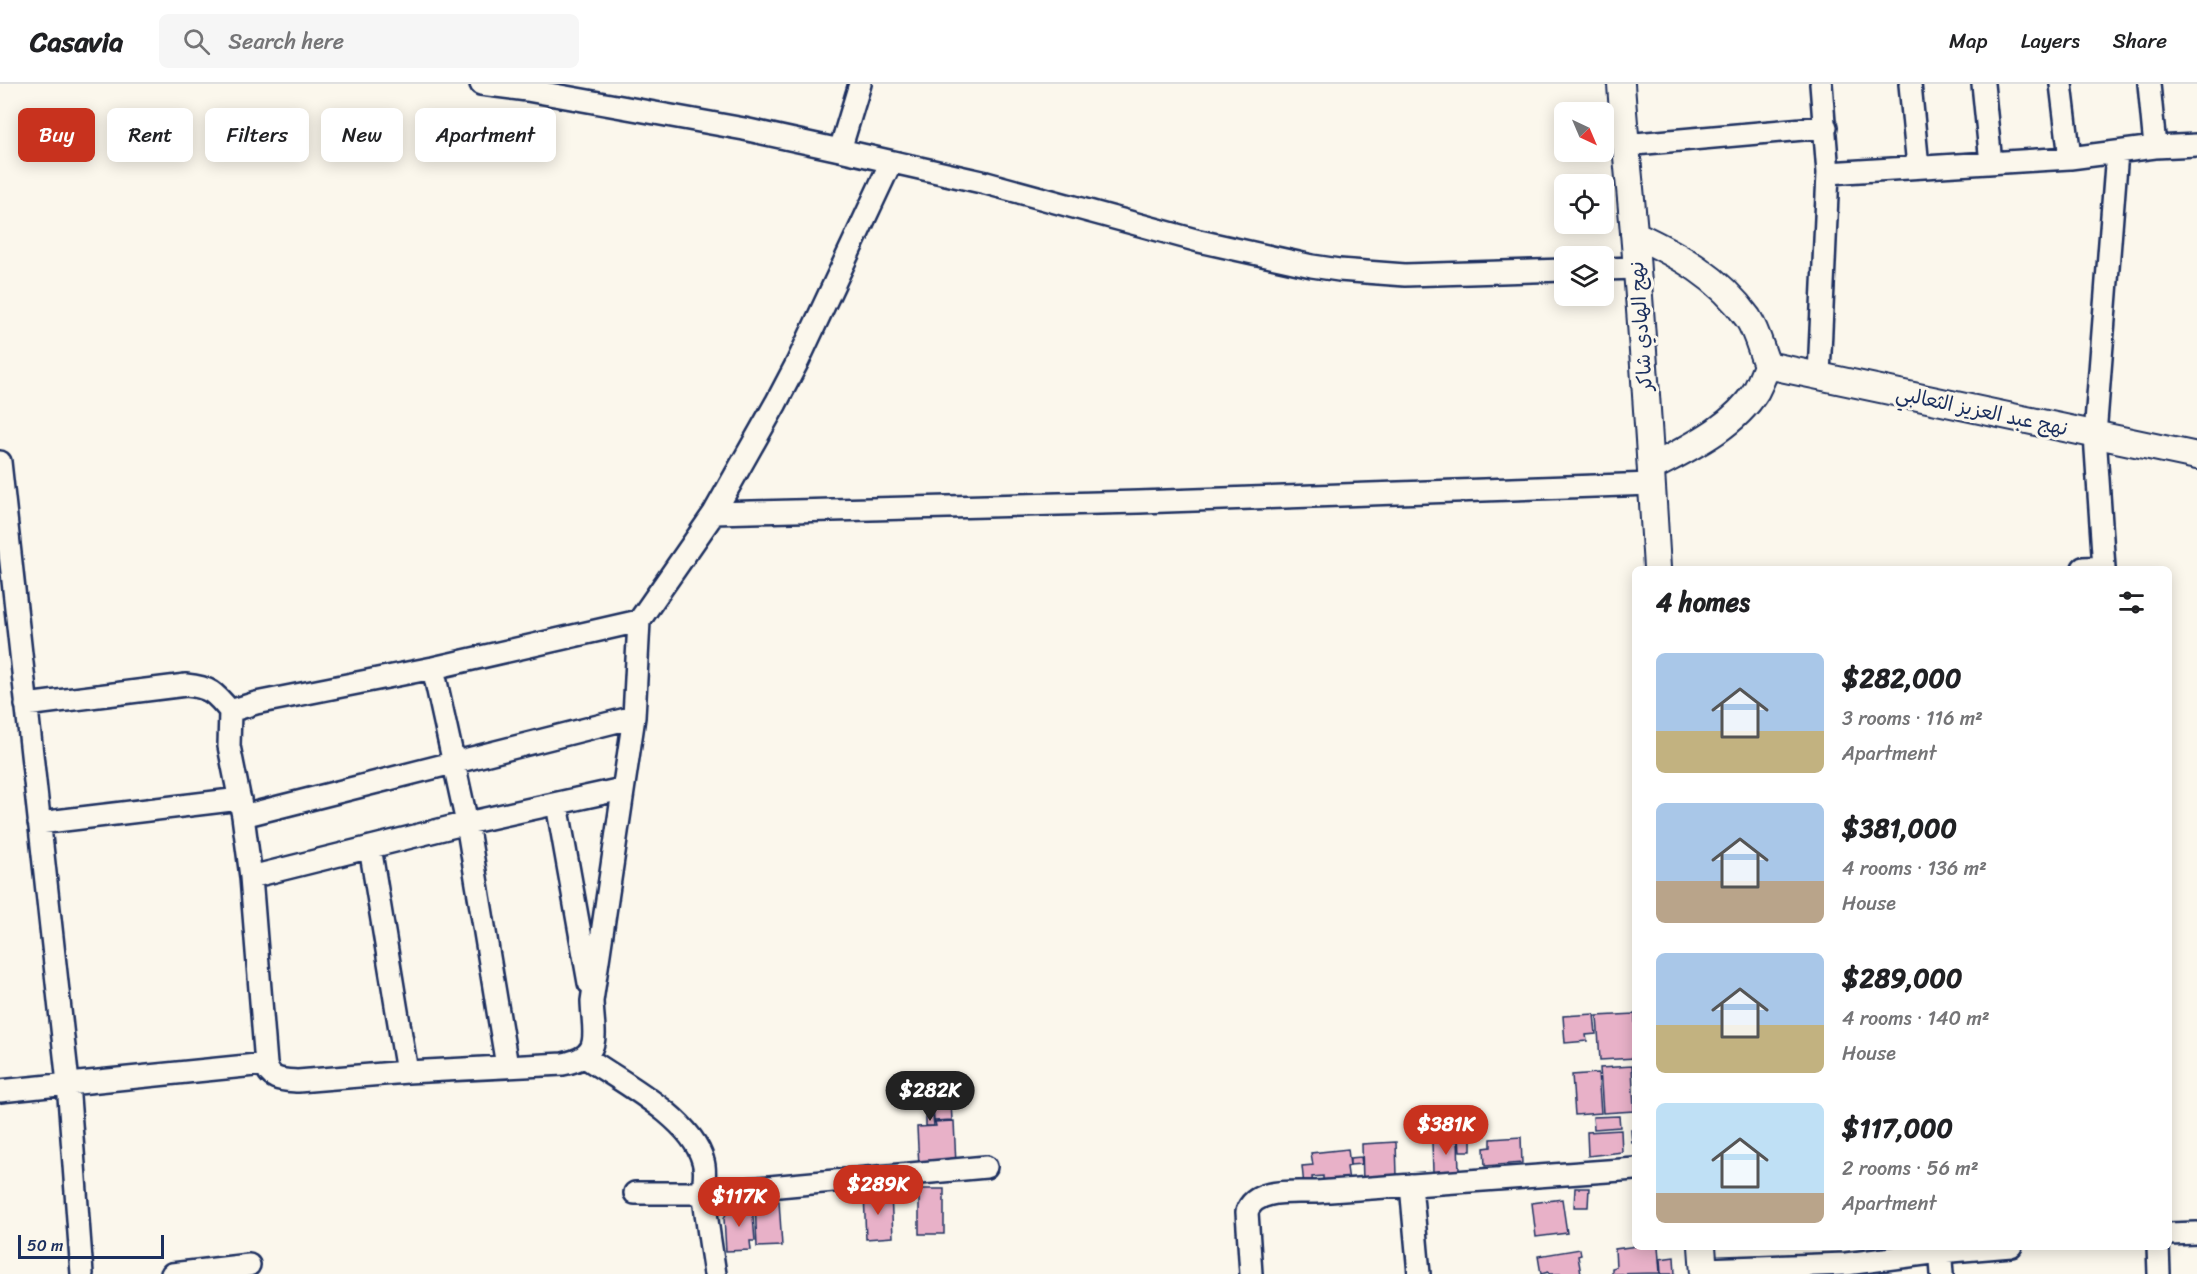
<!DOCTYPE html>
<meta charset="utf-8">
<style>
body{margin:0;font-family:Sriracha,"Playpen Sans Arabic",sans-serif;background:#f6f6f6;color:#202124;height:100vh;display:flex;flex-direction:column;font-size:22px;white-space:nowrap}
*{box-sizing:border-box;margin:0}
p{font-size:20px;color:#757577}
.icon{flex:none;width:33px;height:33px;fill:none;stroke:currentColor;stroke-width:2;stroke-linecap:round;stroke-linejoin:round}
.map{position:relative;flex:1;overflow:hidden}
.side{position:absolute;left:1632px;top:482px;width:540px;height:684px;display:flex;flex-direction:column;background:#fff;border-radius:9px;box-shadow:0 3px 15px #0003}
.side>*{flex:none}
.hud{position:absolute;left:18px;top:24px;width:570px;height:54px;display:flex;gap:12px}
.needle{width:39px;rotate:136deg}
.fabs{position:absolute;left:1554px;top:18px;display:grid;gap:12px}
.fabs a{display:grid;place-items:center;width:60px;height:60px;border-radius:9px;background:#fff;box-shadow:0 3px 15px #0003;font-size:30px}
.scale{position:absolute;left:18px;bottom:15px;width:146px;box-sizing:border-box;padding-left:6px;border:3px solid #1b2f5e;border-top:0;font-size:16px;line-height:21px;white-space:nowrap;color:#1b2f5e;-webkit-text-stroke:4px #fbf7ec;paint-order:stroke}
.price{position:absolute;translate:-50% -51px;padding:0 14px;border-radius:21px;background:#c8321e;color:#fff;font-size:20px;line-height:39px;filter:drop-shadow(0 2px 3px #0008)}
.price::after{content:'';position:absolute;left:50%;top:36px;width:18px;height:14px;margin-left:-9px;background:inherit;clip-path:polygon(0 0,100% 0,50% 100%)}
.price.active{background:#222;color:#fff}
ul{padding:0;list-style:none}
li{display:flex;align-items:center;gap:18px;height:150px;padding:0 24px}
li span{display:grid;place-items:center;flex:none;width:168px;height:120px;border-radius:9px;color:#555}
li>.icon{margin-inline-start:auto}
span .icon{width:72px;height:72px;fill:#fffc;stroke-width:1}
li b{font-size:26px}
h2{display:flex;justify-content:space-between;align-items:center;height:72px;padding:0 24px;font-size:26px}
.pill{padding:0 21px;border-radius:9px;background:#fff;box-shadow:0 3px 15px #0003;font-size:21px;line-height:54px}
.pill.active{background:#c8321e;color:#fff}
header{display:flex;align-items:center;gap:36px;box-sizing:border-box;height:84px;padding:0 30px;background:#fff;border-bottom:2px solid #e0e0e0}
header strong{font-size:28px}
nav{display:flex;gap:33px;margin-inline-start:auto;font-size:21px}
.search{width:420px;height:54px;background:#f6f6f6;display:flex;align-items:center;gap:15px;box-sizing:border-box;padding:0 21px;border-radius:9px;color:#757577;font-size:22px}
.map>svg:first-child{display:block}
.building{fill:#e8b1c8;stroke:#1b2f5e;stroke-width:1.5}
.lines{fill:none;stroke-linecap:round;stroke-linejoin:round}
.minor-casing{stroke:#1b2f5e;stroke-width:26}
.tertiary-casing{stroke:#1b2f5e;stroke-width:30}
.minor{stroke:#fbf7ec;stroke-width:21}
.tertiary{stroke:#fbf7ec;stroke-width:26}
.labels{text-anchor:middle;dominant-baseline:central;stroke-width:6;stroke-linejoin:round;paint-order:stroke}
.street-label{font-size:20px;fill:#1b2f5e;stroke:#fbf7ec}
</style>
<header>
<strong>Casavia</strong>
<div class="search"><svg class="icon" aria-label="search" viewBox="0 0 24 24"><circle cx="10" cy="10" r="6"/><path d="M15 15l6 6"/></svg>Search here</div>
<nav><a>Map</a><a>Layers</a><a>Share</a></nav>
</header>
<div class="map">
<svg width="2197" height="1190" viewBox="0 0 2197 1190">
<rect width="100%" height="100%" fill="#fbf7ec"/>
<filter id="ink" filterUnits="userSpaceOnUse"><feTurbulence type="fractalNoise" baseFrequency=".0167" numOctaves="2"/><feDisplacementMap in="SourceGraphic" scale="12" xChannelSelector="R" yChannelSelector="G"/><feConvolveMatrix kernelMatrix="1 2 1 2 8 2 1 2 1" color-interpolation-filters="sRGB"/></filter>
<g filter="url(#ink)">
<path class="building" d="M1594,930L1596,950L1586,951L1587,957L1565,959L1563,932Z
M1635,930V974L1600,976L1597,932Z
M1632,982L1634,1027L1603,1029L1600,984Z
M1598,989L1601,1029L1575,1031L1572,991Z
M951,1019L952,1036L934,1037L933,1020Z
M1619,1032L1620,1043L1594,1045L1593,1033Z
M926,1033H933L934,1042H926Z
M954,1037L956,1081L919,1083L917,1043L936,1042L935,1038Z
M1621,1046L1622,1068L1588,1072L1587,1048Z
M1631,1046H1635V1059H1632Z
M1471,1053V1067H1460L1459,1054Z
M1521,1053L1522,1079L1485,1082L1484,1064L1491,1063V1055Z
M1458,1057L1459,1087L1433,1088L1432,1058Z
M1396,1058L1397,1092L1363,1099L1362,1060Z
M1348,1065L1350,1082L1347,1083L1349,1097L1323,1099V1092L1312,1093L1313,1101L1304,1102L1302,1082L1313,1081L1311,1069Z
M1361,1073L1362,1080L1350,1081V1074Z
M1575,1104H1589L1588,1123H1574Z
M919,1105H944V1150H919Z
M891,1109L893,1153L866,1155L864,1110Z
M1562,1115L1567,1149L1536,1153L1532,1119Z
M779,1117L782,1162L757,1163L755,1119Z
M752,1120L755,1157H750L751,1166L726,1167L724,1134L730,1123Z
M1637,1162H1658L1660,1189L1612,1190V1184L1616,1183L1615,1165Z
M1580,1165L1581,1171L1578,1172L1581,1190H1549V1188L1541,1190L1538,1172Z
M1674,1173L1675,1190H1661L1660,1175Z"/>
<g class="lines">
<g class="minor-casing">
<path id="minor" d="M481,0L527,6L744,45L840,66L986,99L1199,157L1312,182L1339,186L1405,191L1564,186
M1910,0L1918,83
M1983,0L1991,79
M2061,0L2070,74
M2149,0L2155,63
M1624,61L1826,43
M840,66L860,0
M1828,89L2070,74L2155,63L2197,61
M1604,185L1637,184
M1819,291L1828,89L1821,0
M0,378L68,999L82,1190
M714,429L1139,418L1652,400
M2083,484L2104,483
M2104,484L2095,351L2117,68
M639,537L433,584L256,619L230,627L229,662L243,732L251,793L266,980C269,997 284,996 298,997L407,988L563,980C604,972 593,951 592,917L634,633L639,537L714,429L776,319L798,277L891,78
M433,584L467,739L507,982
M26,621L186,601C210,603 215,609 230,627
M557,720L589,899
M243,732L634,633
M39,739L240,715
M370,763L407,988
M251,793L467,739L622,705
M585,973C620,997 692,1034 703,1077C707,1089 702,1101 704,1113C707,1139 711,1164 715,1190
M0,1007L266,980
M1411,1101L1419,1190
M635,1109H703L986,1083
M2169,1150L2197,1149
M1940,1162L1942,1190
M2158,1162L2159,1190
M1704,1185L1846,1180L1940,1168L2011,1162
M172,1190L249,1181
M1251,1190L1247,1128C1255,1103 1296,1109 1316,1108L1635,1085"/>
</g>
<g class="tertiary-casing">
<path id="tertiary" d="M1621,0C1625,63 1633,125 1637,187C1645,286 1651,385 1657,484
M1634,150C1679,171 1719,193 1748,234C1757,248 1761,266 1767,281C1764,290 1760,299 1756,307C1733,344 1688,364 1651,384
M1767,281L2197,372
M1702,1162L1704,1190"/>
</g>
<use href="#minor" class="minor"/>
<use href="#tertiary" class="tertiary"/>
</g>
</g>
<g class="labels">
<g class="street-label">
<text transform="translate(1641 242) rotate(-94)">نهج الهادي شاكر</text>
<text transform="translate(1982 327) rotate(12)">نهج عبد العزيز الثعالبي</text>
</g>
</g>
</svg>
<div class="fabs">
<a><svg class="needle" viewBox="-14 -14 28 28"><path d="M0-13l5 13h-10z" fill="#e53935"/><path d="M0 13l5-13h-10z" fill="#757577"/></svg></a>
<a><svg class="icon" aria-label="locate" viewBox="0 0 24 24"><circle cx="12" cy="12" r="6"/><path d="M12 2v4M12 18v4M2 12h4M18 12h4"/></svg></a>
<a><svg class="icon" aria-label="layers" viewBox="0 0 24 24"><path d="M12 4l9 5-9 5-9-5zM3 14l9 5 9-5"/></svg></a>
</div>
<div class="scale">50 m</div>
<b class="price active" style="left:930px;top:1038px">$282K</b>
<b class="price" style="left:1446px;top:1072px">$381K</b>
<b class="price" style="left:878px;top:1132px">$289K</b>
<b class="price" style="left:739px;top:1144px">$117K</b>
<div class="hud">
<a class="pill active">Buy</a>
<a class="pill">Rent</a>
<a class="pill">Filters</a>
<a class="pill">New</a>
<a class="pill">Apartment</a>
</div>
<section class="side">
<h2>4 homes<svg class="icon" aria-label="filters" viewBox="0 0 24 24"><path d="M4 7h16M4 17h16"/><circle cx="9" cy="7" r="2"/><circle cx="15" cy="17" r="2"/></svg></h2>
<ul>
<li><span style="background:linear-gradient(#a9c7e8 65%,#c2b280 0)"><svg class="icon" aria-label="home" viewBox="0 0 24 24"><path d="M3 11l9-7 9 7M6 9v11h12V9"/></svg></span><div><b>$282,000</b><p>3 rooms · 116 m²</p><p>Apartment</p></div></li>
<li><span style="background:linear-gradient(#a9c7e8 65%,#b9a48a 0)"><svg class="icon" aria-label="home" viewBox="0 0 24 24"><path d="M3 11l9-7 9 7M6 9v11h12V9"/></svg></span><div><b>$381,000</b><p>4 rooms · 136 m²</p><p>House</p></div></li>
<li><span style="background:linear-gradient(#a9c7e8 60%,#c2b280 0)"><svg class="icon" aria-label="home" viewBox="0 0 24 24"><path d="M3 11l9-7 9 7M6 9v11h12V9"/></svg></span><div><b>$289,000</b><p>4 rooms · 140 m²</p><p>House</p></div></li>
<li><span style="background:linear-gradient(#bfe0f5 75%,#b9a48a 0)"><svg class="icon" aria-label="home" viewBox="0 0 24 24"><path d="M3 11l9-7 9 7M6 9v11h12V9"/></svg></span><div><b>$117,000</b><p>2 rooms · 56 m²</p><p>Apartment</p></div></li>
</ul>
</section>
</div>
